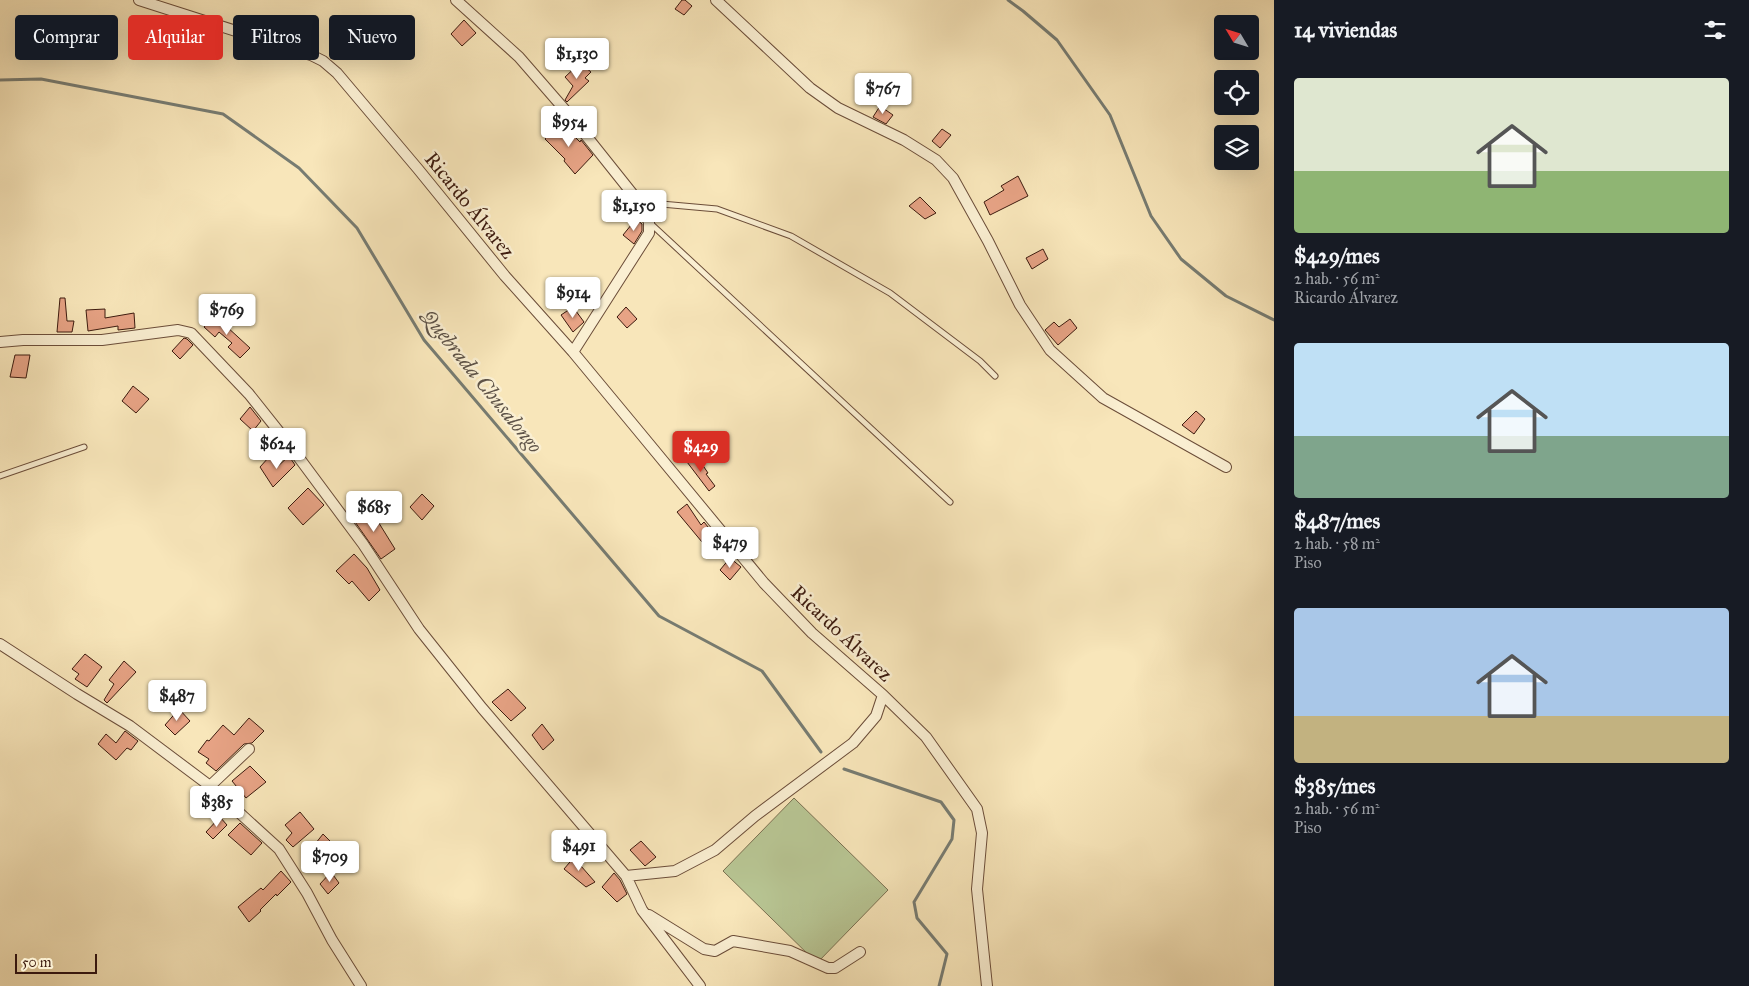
<!DOCTYPE html>
<html lang="es">
<meta charset="utf-8">
<style>
body{margin:0;font-family:"IM FELL Great Primer",serif;background:#242831;color:#f1f3f6;height:100vh;display:flex;flex-direction:column;font-size:19px;white-space:nowrap}
*{box-sizing:border-box;margin:0}
p{font-size:16px;color:#9ea1a6}
.icon{flex:none;width:28px;height:28px;fill:none;stroke:currentColor;stroke-width:2;stroke-linecap:round;stroke-linejoin:round}
.map{position:relative;flex:1;overflow:hidden}
.sheet{display:flex;flex-direction:column;background:#171b24;width:475px}
.sheet>*{flex:none}
.guide{position:absolute;left:15px;top:15px;width:475px;height:45px;display:flex;gap:10px}
.needle{width:32px;rotate:308deg}
.controls{position:absolute;left:1214px;top:15px;display:grid;gap:10px}
.controls a{display:grid;place-items:center;width:45px;height:45px;border-radius:5px;background:#171b24;box-shadow:0 5px 20px #0002;font-size:25px}
.scale{position:absolute;left:15px;bottom:12px;width:82px;box-sizing:border-box;padding-left:5px;border:2px solid #3c1a0e;border-top:0;font-size:14px;line-height:18px;white-space:nowrap;color:#3c1a0e;-webkit-text-stroke:4px #faefd2;paint-order:stroke}
.price{position:absolute;translate:-50% -42px;padding:0 11px;border-radius:5px;background:#fff;color:#222;font-size:16px;line-height:32px;filter:drop-shadow(0 1px 2px #0008)}
.price::after{content:'';position:absolute;left:50%;top:30px;width:15px;height:11px;margin-left:-8px;background:inherit;clip-path:polygon(0 0,100% 0,50% 100%)}
.price.on{background:#d93025;color:#fff}
ul{padding:0;list-style:none}
li{display:grid;align-content:center;gap:10px;height:265px;padding:0 20px}
li span{display:grid;place-items:center;height:155px;border-radius:5px;color:#555}
li>.icon{margin-inline-start:auto}
span .icon{width:90px;height:90px;fill:#fffc;stroke-width:1}
li b{font-size:21px}
h2{display:flex;justify-content:space-between;align-items:center;height:60px;padding:0 20px;font-size:21px}
.pill{padding:0 18px;border-radius:5px;background:#171b24;box-shadow:0 5px 20px #0002;font-size:18px;line-height:45px}
.pill.on{background:#d93025;color:#fff}
main{display:flex;flex:1;min-height:0}
.map>svg:first-child{display:block}
.green{fill:#b8c694;stroke:#7a7051}
.lines{fill:none;stroke-linecap:round;stroke-linejoin:round}
.stream{stroke:#777c72;stroke-width:3}
.building{fill:#e7a385;stroke:#3c1a0e}
.service-casing{stroke:#6b4d39;stroke-width:7}
.minor-casing{stroke:#6b4d39;stroke-width:12}
.service{stroke:#faefd2;stroke-width:5}
.minor{stroke:#faefd2;stroke-width:10}
.labels{text-anchor:middle;dominant-baseline:central;stroke-width:5;stroke-linejoin:round;paint-order:stroke}
.street-label{font-size:20px;fill:#3c1a0e;stroke:#faefd2}
.water-label{font-size:21px;font-style:italic;fill:#5e5348;stroke:#faefd2}
</style>
<main>
<div class="map">
<svg width="1274" height="986" viewBox="0 0 1274 986">
<rect width="100%" height="100%" fill="#f8e6ba"/>
<filter id="stains"><feTurbulence type="fractalNoise" baseFrequency=".004" numOctaves="4"/><feColorMatrix values="0 0 0 0 .2 0 0 0 0 .09 0 0 0 0 .02 0 0 0 .5 -.17"/></filter>
<radialGradient id="worn" r=".72"><stop offset=".6" stop-color="#630" stop-opacity="0"/><stop offset="1" stop-color="#630" stop-opacity=".3"/></radialGradient>
<path class="green" d="M794,798L888,890L817,963L723,871Z"/>
<g class="lines">
<path class="stream" d="M1008,0L1023,11L1057,40L1110,115L1151,216L1181,259L1226,296L1274,320
M0,80L41,79L223,114L299,168L357,228L424,340L659,616L762,671L821,752
M844,769L941,802L954,820L952,839L914,902L917,918L947,954L939,986"/>
</g>
<path class="building" d="M682,0H685L692,6L684,15L675,9Z
M464,20L476,33L462,46L451,34Z
M580,63L591,72L585,78L589,81L567,102L565,100L573,86L565,77Z
M880,106L893,115L886,124L873,117Z
M560,122L580,142L581,140L593,155L575,174L564,161L565,159L545,139Z
M942,129L951,135L940,148L932,141Z
M1018,176L1028,196L990,215L984,202L1004,190L1001,186Z
M920,197L936,213L925,219L909,206Z
M636,219L642,224V231L634,244L623,235Z
M1043,249L1048,259L1032,269L1026,258Z
M60,298H65L67,321H74L72,332H57Z
M573,307L584,322L573,332L561,315Z
M626,307L637,319L627,328L617,317Z
M105,309V318L134,313L135,328L118,330V326L88,331L86,310Z
M214,315L250,348L240,358L228,347L232,343L219,332L215,337L204,327Z
M1070,319L1077,328L1058,345L1045,330L1054,322L1059,327Z
M184,338L187,339L193,345L180,359L172,351Z
M15,355H30L26,378L10,377Z
M133,386L149,399L136,413L122,401Z
M250,407L261,421L253,431L240,419Z
M1196,411L1205,419L1194,434L1182,425Z
M693,455L701,466L702,464L708,473L706,474L715,486L709,491L687,462Z
M289,456L295,465L273,487L260,467L269,457L277,467Z
M308,488L324,505L303,525L288,508Z
M422,494L434,506L422,520L410,507Z
M687,504L701,525L704,522L713,533L702,542L677,512Z
M369,507L395,549L381,559L353,519Z
M354,554L367,568L380,590L369,601L352,581L349,584L336,571Z
M730,558L741,567L730,580L720,570Z
M85,654L102,667L87,687L75,679L79,674L72,669Z
M124,661L136,672L107,703L104,700L114,684L109,680Z
M508,689L526,708L511,721L492,702Z
M179,709L190,721L175,735L165,725Z
M249,718L264,731L252,743L244,744L216,771L206,763L209,759L198,752L207,740L209,741L223,725L234,735Z
M542,724L554,740L543,750L532,735Z
M125,731L138,741L131,750L127,748L116,760L98,744L106,734L116,743Z
M250,766L266,782L246,798L232,781Z
M300,812L314,829L293,847L286,840L292,833L285,825Z
M220,817L227,825L213,839L206,832Z
M240,823L262,843L251,855L228,835Z
M323,834L339,850L322,867L318,862L312,867L304,858Z
M641,841L656,857L645,866L630,850Z
M575,856L584,863L581,866L595,882L586,887L564,869Z
M281,871L291,882L277,896L276,894L260,910L261,911L249,922L238,907L261,888L263,890Z
M331,872L339,883L328,894L320,884Z
M614,873L620,880L627,894L617,902L602,887Z"/>
<g class="lines">
<g class="service-casing">
<path id="service" d="M639,202L717,209L791,236L890,293L980,361L995,376
M650,223L950,502
M0,476L84,447"/>
</g>
<g class="minor-casing">
<path id="minor" d="M139,0L311,55L323,61L337,73L418,169L505,276L573,352L636,428L764,583L812,633L883,695L926,737L977,809L982,833L977,889L987,986
M456,0L519,57L572,118L639,202L649,222V233L573,352
M716,0L810,88L838,108L904,140L936,160L953,178L988,241L1020,305L1050,350L1103,398L1226,467
M0,342L23,340H102L178,330L191,333L249,394L288,443L363,544L419,629L482,708L626,876L642,910L700,986
M0,644L77,694L130,726L210,786L279,849L307,893L332,940L361,986
M210,786L249,749
M626,876L675,871L715,850L755,816L853,743L876,716L883,695
M649,915L704,949L715,951L733,941L790,951L828,968H835L860,952"/>
</g>
<use href="#service" class="service"/>
<use href="#minor" class="minor"/>
</g>
<g class="labels">
<g class="street-label">
<text transform="translate(470 205) rotate(51)">Ricardo Álvarez</text>
<text transform="translate(842 633) rotate(43)">Ricardo Álvarez</text>
</g>
<g class="water-label">
<text transform="translate(482 381) rotate(51)">Quebrada Chusalongo</text>
</g>
</g>
<rect width="100%" height="100%" filter="url(#stains)"/>
<rect width="100%" height="100%" fill="url(#worn)"/>
</svg>
<div class="controls">
<a><svg class="needle" viewBox="-14 -14 28 28"><path d="M0-13l5 13h-10z" fill="#e53935"/><path d="M0 13l5-13h-10z" fill="#9ea1a6"/></svg></a>
<a><svg class="icon" aria-label="locate" viewBox="0 0 24 24"><circle cx="12" cy="12" r="6"/><path d="M12 2v4M12 18v4M2 12h4M18 12h4"/></svg></a>
<a><svg class="icon" aria-label="layers" viewBox="0 0 24 24"><path d="M12 4l9 5-9 5-9-5zM3 14l9 5 9-5"/></svg></a>
</div>
<div class="scale">50 m</div>
<b class="price" style="left:577px;top:80px">$1,130</b>
<b class="price" style="left:883px;top:115px">$767</b>
<b class="price" style="left:569px;top:148px">$954</b>
<b class="price" style="left:634px;top:232px">$1,150</b>
<b class="price" style="left:573px;top:319px">$914</b>
<b class="price" style="left:227px;top:336px">$769</b>
<b class="price" style="left:277px;top:470px">$624</b>
<b class="price on" style="left:701px;top:473px">$429</b>
<b class="price" style="left:374px;top:533px">$685</b>
<b class="price" style="left:730px;top:569px">$479</b>
<b class="price" style="left:177px;top:722px">$487</b>
<b class="price" style="left:217px;top:828px">$385</b>
<b class="price" style="left:579px;top:872px">$491</b>
<b class="price" style="left:330px;top:883px">$709</b>
<div class="guide">
<a class="pill">Comprar</a>
<a class="pill on">Alquilar</a>
<a class="pill">Filtros</a>
<a class="pill">Nuevo</a>
</div>
</div>
<section class="sheet">
<h2>14 viviendas<svg class="icon" aria-label="filters" viewBox="0 0 24 24"><path d="M4 7h16M4 17h16"/><circle cx="9" cy="7" r="2"/><circle cx="15" cy="17" r="2"/></svg></h2>
<ul>
<li><span style="background:linear-gradient(#dfe7d0 60%,#8fb573 0)"><svg class="icon" aria-label="home" viewBox="0 0 24 24"><path d="M3 11l9-7 9 7M6 9v11h12V9"/></svg></span><div><b>$429/mes</b><p>2 hab. · 56 m²</p><p>Ricardo Álvarez</p></div></li>
<li><span style="background:linear-gradient(#bfe0f5 60%,#7fa58c 0)"><svg class="icon" aria-label="home" viewBox="0 0 24 24"><path d="M3 11l9-7 9 7M6 9v11h12V9"/></svg></span><div><b>$487/mes</b><p>2 hab. · 58 m²</p><p>Piso</p></div></li>
<li><span style="background:linear-gradient(#a9c7e8 70%,#c2b280 0)"><svg class="icon" aria-label="home" viewBox="0 0 24 24"><path d="M3 11l9-7 9 7M6 9v11h12V9"/></svg></span><div><b>$385/mes</b><p>2 hab. · 56 m²</p><p>Piso</p></div></li>
</ul>
</section>
</main>
